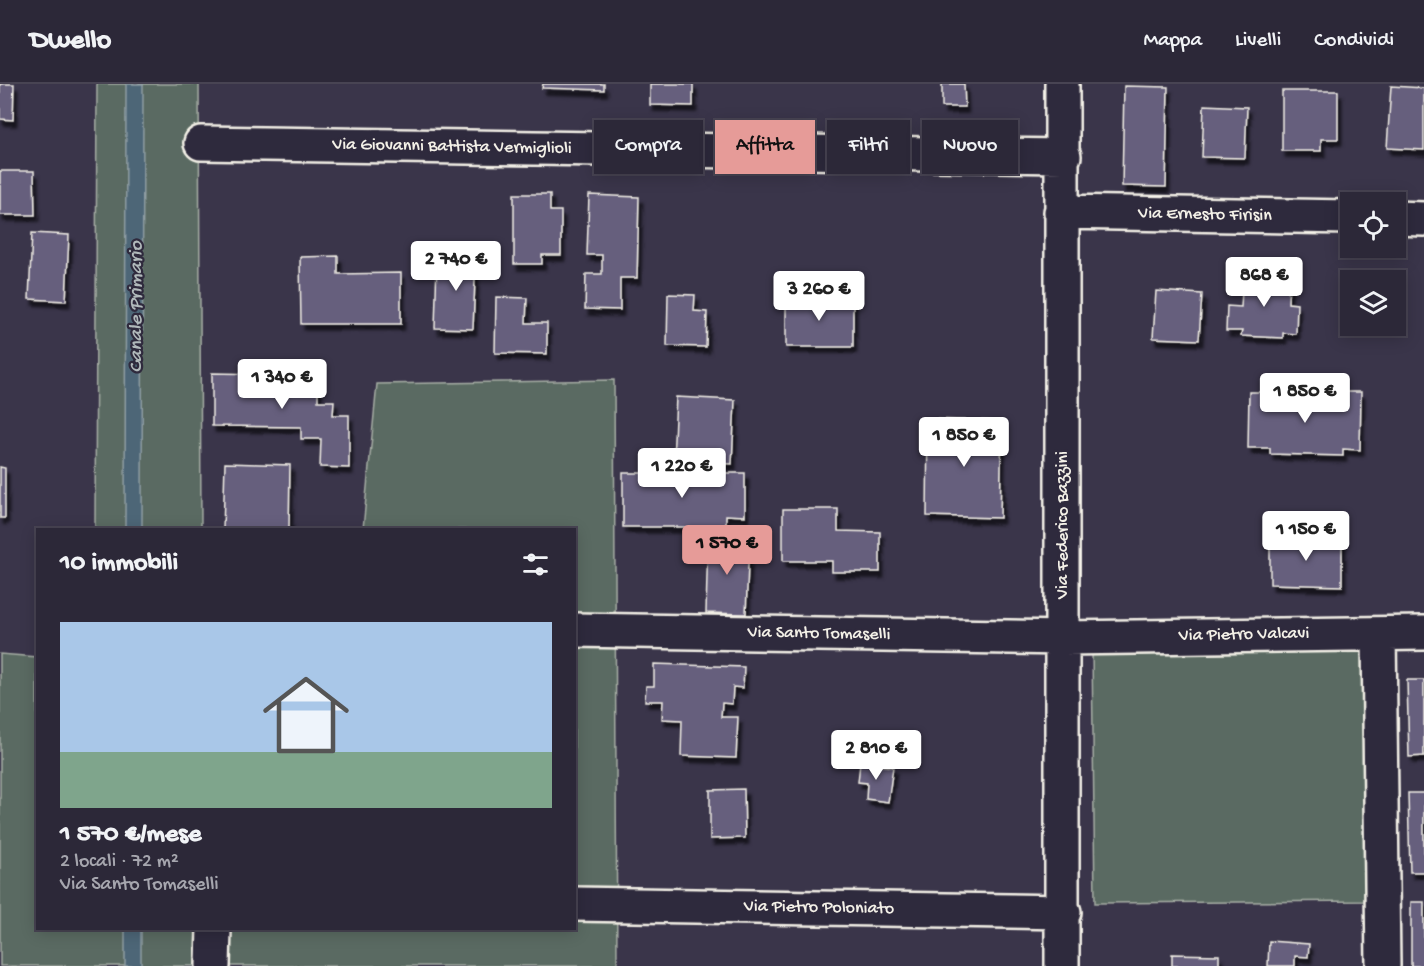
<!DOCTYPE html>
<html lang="it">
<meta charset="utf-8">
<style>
body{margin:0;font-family:"Gochi Hand",sans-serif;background:#383443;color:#f1f3f6;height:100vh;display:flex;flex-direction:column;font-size:22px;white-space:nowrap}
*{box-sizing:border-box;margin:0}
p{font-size:20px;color:#a6a6ae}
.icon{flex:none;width:33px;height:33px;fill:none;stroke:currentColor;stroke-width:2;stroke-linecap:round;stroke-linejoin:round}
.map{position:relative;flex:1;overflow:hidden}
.details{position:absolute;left:36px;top:444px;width:540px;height:402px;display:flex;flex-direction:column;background:#2c2838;border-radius:0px;box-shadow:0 3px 15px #0003,0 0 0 2px #484453}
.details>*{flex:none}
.banner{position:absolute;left:594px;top:36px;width:570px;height:54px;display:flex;gap:12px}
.buttons{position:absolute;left:1340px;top:108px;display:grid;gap:12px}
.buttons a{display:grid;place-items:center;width:66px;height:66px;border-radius:0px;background:#2c2838;box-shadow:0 3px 15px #0003,0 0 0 2px #484453;font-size:30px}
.price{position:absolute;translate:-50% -51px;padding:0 14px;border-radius:6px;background:#fff;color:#222;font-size:20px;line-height:39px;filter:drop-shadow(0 2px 3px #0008)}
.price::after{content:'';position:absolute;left:50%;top:36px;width:18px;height:14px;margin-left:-9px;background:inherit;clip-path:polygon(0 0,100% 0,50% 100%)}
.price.on{background:#e69b98;color:#111}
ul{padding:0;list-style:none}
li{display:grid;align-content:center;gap:12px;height:318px;padding:0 24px}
li span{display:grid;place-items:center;height:186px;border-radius:0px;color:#555}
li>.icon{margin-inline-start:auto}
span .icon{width:108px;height:108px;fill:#fffc;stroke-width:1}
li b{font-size:26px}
h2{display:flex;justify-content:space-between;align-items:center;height:72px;padding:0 24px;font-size:26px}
.tag{padding:0 21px;border-radius:0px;background:#2c2838;box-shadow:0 3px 15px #0003,0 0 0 2px #484453;font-size:21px;line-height:54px}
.tag.on{background:#e69b98;color:#111}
header{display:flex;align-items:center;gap:36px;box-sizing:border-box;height:84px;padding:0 30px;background:#2c2838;border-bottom:2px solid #484453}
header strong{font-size:28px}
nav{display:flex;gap:33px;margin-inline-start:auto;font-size:21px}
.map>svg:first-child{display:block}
.green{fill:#5a6b62;stroke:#a7aea5;stroke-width:1.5}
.water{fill:#4d6677;stroke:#909ea4;stroke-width:1.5}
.building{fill:#665f7d;stroke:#f4f1e8;stroke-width:1.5;filter:url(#shadow)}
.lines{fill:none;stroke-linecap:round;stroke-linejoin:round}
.minor-casing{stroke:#f4f1e8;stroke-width:38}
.minor{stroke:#2f2a3d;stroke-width:33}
.labels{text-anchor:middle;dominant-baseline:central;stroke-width:4.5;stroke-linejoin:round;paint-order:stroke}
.street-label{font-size:18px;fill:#f4f1e8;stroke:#2f2a3d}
.water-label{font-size:20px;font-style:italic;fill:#b1b9bb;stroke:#2f2a3d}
</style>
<header>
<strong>Dwello</strong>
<nav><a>Mappa</a><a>Livelli</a><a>Condividi</a></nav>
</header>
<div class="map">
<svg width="1424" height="882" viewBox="0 0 1424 882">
<defs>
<filter id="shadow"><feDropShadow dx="3.5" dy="6" stdDeviation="1.5" flood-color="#0009"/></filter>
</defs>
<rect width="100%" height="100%" fill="#3a354a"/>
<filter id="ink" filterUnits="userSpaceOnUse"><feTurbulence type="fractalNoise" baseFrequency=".0167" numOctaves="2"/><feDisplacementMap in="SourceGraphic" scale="12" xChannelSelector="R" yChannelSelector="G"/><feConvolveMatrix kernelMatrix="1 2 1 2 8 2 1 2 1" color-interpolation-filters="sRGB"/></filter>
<g filter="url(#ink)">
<path class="green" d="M97,0H199L201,445L95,446Z
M614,296L617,882H0V570L37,573L38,844H574V446L363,445L377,300Z
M1369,563L1372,817L1095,819L1092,565Z"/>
<path class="water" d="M126,0H143L142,446L125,445Z
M125,845H141V882H125Z"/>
<path class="building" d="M0,0H14L13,36L0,35Z
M543,0H604V6L542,4Z
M650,0H693V22L650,21Z
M942,0H964L965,23H942Z
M1124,2L1168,3L1166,103L1122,102Z
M1391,2L1424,4V66L1387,64Z
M1282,7H1338V55H1321V67H1282Z
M1204,21L1247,23L1245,74L1202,73Z
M0,87H34L35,131H0Z
M514,110H550V127H561V171H542V180H514Z
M589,111L639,113L637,194H620V226L585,225L586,190H602V171H587Z
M32,149L69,151L66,217L29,215Z
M448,169L476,170L473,245L435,244L437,178H448Z
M338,172V190L401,189V240H301L300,173Z
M1243,190L1289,193L1288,219L1297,220L1296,250L1283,249V254L1241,252L1242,247H1226L1227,222L1241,223Z
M1156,207L1202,210L1199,256L1153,254Z
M668,210L695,211L694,227L707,228L706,263L667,262Z
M496,213L527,214L526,239H547V270L495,269Z
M786,213H853V263H786Z
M212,289L318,291V317H334L333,331H349V384L320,383L321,355H301V343L212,342Z
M1249,308H1278V315L1335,316V308H1361L1360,366L1343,365V372L1270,370V364H1248Z
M676,313L735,316L732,380L673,377Z
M928,335L1002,337L1000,434L927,432Z
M225,379L290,381L289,446H223Z
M0,383L5,384V434H0Z
M623,389H745V432L726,431V443H623Z
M783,425H838V447L880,448V488H832V477H783Z
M708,454L749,456L746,530L706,529Z
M1270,455L1342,456V502L1270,500Z
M654,580L744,583L743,604L733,603L732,620L722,619L721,633H738L736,674L681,672L682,636L662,635L663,617H645L646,602H654Z
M1407,596H1424V672L1409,673Z
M860,679L893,683L888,718L866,715L867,699L858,698Z
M744,705L745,754L710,755V706Z
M1408,709H1424V788H1410Z
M1411,818H1424V882H1411Z
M1269,857L1309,860L1308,873L1295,872V882H1268Z
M1172,870L1219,871V882H1172Z"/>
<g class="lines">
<g class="minor-casing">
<path id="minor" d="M201,59L1064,72
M1061,128L1350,133
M1395,134L1424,135
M574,546L1064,554L1424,549
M1379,550L1383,882
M574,820L1064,828
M213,882L214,844
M1062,882V0"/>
</g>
<use href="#minor" class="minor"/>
</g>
</g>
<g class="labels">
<g class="street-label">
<text transform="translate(452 63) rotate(1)">Via Giovanni Battista Vermiglioli</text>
<text transform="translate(1205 131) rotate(1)">Via Ernesto Firisin</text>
<text transform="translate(1063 441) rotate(-90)">Via Federico Bazzini</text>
<text transform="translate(819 550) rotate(1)">Via Santo Tomaselli</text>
<text transform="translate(1244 551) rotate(-1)">Via Pietro Valcavi</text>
<text transform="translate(819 824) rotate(1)">Via Pietro Poloniato</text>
</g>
<g class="water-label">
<text transform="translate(137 223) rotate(-90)">Canale Primario</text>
</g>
</g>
</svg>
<div class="buttons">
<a><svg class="icon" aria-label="locate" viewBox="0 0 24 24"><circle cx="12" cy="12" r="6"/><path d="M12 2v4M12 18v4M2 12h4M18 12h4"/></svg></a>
<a><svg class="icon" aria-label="layers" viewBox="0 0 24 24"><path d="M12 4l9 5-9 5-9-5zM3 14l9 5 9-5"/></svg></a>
</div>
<b class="price" style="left:456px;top:208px">2 740 €</b>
<b class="price" style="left:1264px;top:224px">868 €</b>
<b class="price" style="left:819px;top:238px">3 260 €</b>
<b class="price" style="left:282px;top:326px">1 340 €</b>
<b class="price" style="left:1305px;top:340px">1 850 €</b>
<b class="price" style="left:964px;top:384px">1 850 €</b>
<b class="price" style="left:682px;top:415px">1 220 €</b>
<b class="price" style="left:1306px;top:478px">1 150 €</b>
<b class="price on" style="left:727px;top:492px">1 570 €</b>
<b class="price" style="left:876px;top:697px">2 810 €</b>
<div class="banner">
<a class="tag">Compra</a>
<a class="tag on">Affitta</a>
<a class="tag">Filtri</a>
<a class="tag">Nuovo</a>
</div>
<section class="details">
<h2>10 immobili<svg class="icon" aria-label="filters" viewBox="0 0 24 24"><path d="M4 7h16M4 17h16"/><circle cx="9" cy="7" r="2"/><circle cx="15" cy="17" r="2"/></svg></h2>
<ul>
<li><span style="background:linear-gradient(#a9c7e8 70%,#7fa58c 0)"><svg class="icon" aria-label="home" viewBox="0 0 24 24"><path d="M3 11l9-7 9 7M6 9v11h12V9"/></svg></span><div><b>1 570 €/mese</b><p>2 locali · 72 m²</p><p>Via Santo Tomaselli</p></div></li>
</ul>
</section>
</div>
